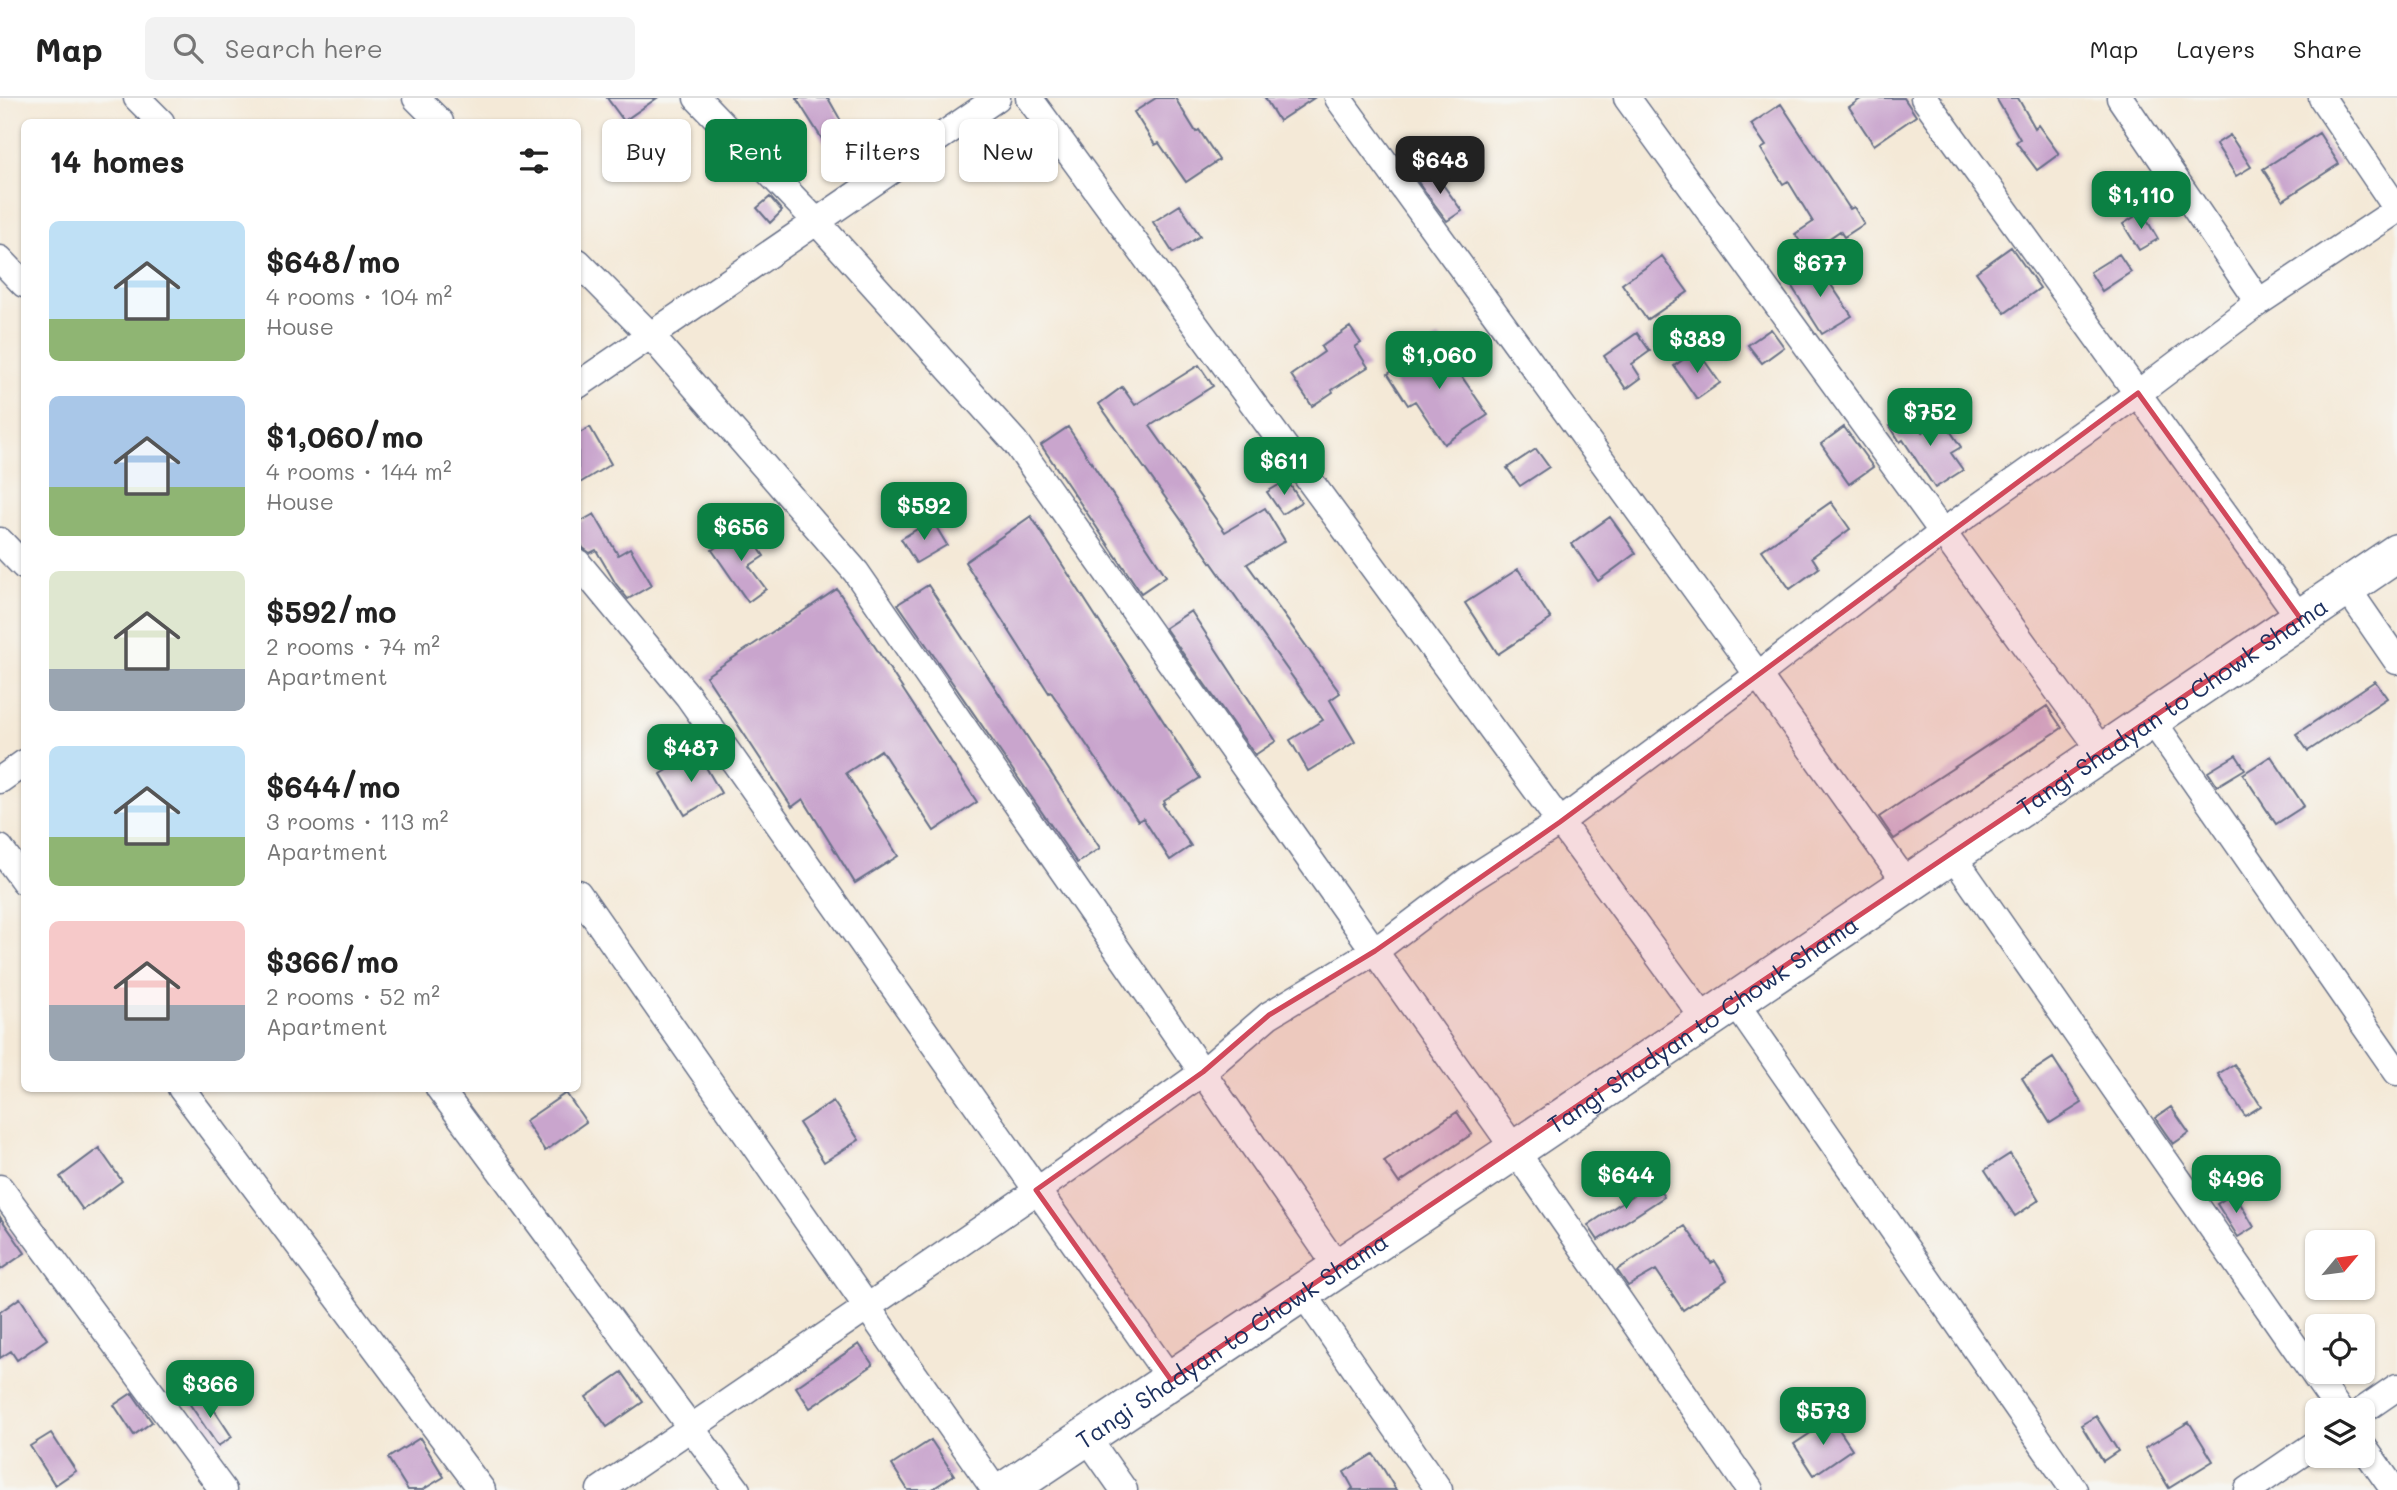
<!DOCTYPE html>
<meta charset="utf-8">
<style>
body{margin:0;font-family:Mali,sans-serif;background:#f2f2f2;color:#222;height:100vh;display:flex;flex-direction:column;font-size:26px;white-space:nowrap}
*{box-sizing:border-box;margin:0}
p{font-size:23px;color:#767676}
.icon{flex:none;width:38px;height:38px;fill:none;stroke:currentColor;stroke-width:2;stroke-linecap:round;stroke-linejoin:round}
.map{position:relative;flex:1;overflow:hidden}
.sheet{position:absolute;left:21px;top:21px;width:560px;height:973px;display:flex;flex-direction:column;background:#fff;border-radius:10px;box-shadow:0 2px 5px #0004}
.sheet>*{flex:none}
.banner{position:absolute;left:602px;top:21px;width:665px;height:63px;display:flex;gap:14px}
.needle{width:46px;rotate:61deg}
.fabs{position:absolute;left:2305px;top:1132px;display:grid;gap:14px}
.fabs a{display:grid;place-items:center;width:70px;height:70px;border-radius:10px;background:#fff;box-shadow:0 2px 5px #0004;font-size:35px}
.price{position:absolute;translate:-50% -60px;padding:0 16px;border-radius:14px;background:#0b8043;color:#fff;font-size:23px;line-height:46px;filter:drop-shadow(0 2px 4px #0008)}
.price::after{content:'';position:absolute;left:50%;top:42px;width:21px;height:16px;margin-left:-10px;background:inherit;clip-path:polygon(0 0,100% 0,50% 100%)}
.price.current{background:#222;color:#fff}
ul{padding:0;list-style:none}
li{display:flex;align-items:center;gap:21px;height:175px;padding:0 28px}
li span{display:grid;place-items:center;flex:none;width:196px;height:140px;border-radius:10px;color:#555}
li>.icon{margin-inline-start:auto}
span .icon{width:84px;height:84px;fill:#fffc;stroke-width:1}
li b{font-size:30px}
h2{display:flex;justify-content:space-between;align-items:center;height:84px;padding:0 28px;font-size:30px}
.chip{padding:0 24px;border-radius:10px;background:#fff;box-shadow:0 2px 5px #0004;font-size:24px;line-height:63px}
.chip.current{background:#0b8043;color:#fff}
header{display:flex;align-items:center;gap:42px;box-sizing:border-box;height:98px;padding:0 35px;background:#fff;border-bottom:2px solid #e0e0e0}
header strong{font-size:33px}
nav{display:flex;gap:38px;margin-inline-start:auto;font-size:24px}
.search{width:490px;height:63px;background:#f2f2f2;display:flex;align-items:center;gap:18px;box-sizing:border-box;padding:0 24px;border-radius:10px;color:#767676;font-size:26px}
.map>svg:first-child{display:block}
.building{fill:#c9a5cd}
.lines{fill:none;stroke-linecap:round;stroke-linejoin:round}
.minor-casing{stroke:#677088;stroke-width:29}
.primary-casing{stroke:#677088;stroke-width:41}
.minor{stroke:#fff;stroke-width:26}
.primary{stroke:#fff;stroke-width:38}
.marked{fill:#d1495b;fill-opacity:0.2;stroke:#d1495b;stroke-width:5;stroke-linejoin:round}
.labels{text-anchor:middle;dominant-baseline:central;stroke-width:6;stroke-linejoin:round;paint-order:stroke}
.street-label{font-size:24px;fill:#1b2f5e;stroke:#f6f6f2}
</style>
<header>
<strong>Map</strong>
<div class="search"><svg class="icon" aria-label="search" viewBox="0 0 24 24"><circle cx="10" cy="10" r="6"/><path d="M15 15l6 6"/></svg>Search here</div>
<nav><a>Map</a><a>Layers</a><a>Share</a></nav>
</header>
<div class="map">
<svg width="2397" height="1392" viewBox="0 0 2397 1392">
<rect width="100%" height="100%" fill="#f6f6f2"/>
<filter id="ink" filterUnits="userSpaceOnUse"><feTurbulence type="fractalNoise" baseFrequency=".0143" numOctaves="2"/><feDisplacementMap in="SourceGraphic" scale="14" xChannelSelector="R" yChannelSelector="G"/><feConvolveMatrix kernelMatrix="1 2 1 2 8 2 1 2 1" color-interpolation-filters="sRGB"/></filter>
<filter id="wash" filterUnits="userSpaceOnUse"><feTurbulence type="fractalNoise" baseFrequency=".00686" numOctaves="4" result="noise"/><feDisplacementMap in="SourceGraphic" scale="28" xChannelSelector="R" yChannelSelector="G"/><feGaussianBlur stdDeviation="1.57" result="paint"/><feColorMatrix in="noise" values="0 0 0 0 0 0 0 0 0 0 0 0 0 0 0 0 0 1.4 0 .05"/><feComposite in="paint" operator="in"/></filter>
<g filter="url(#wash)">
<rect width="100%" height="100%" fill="#f4e9d7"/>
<g id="blocks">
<path class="building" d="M607,0H657L624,23Z
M796,0H828L845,30L824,44Z
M1156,0H1175L1196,34L1199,32L1219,62L1186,84L1159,45L1155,47L1134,14Z
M1265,0H1314L1279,23Z
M1862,0H1904L1916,18L1874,47L1849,9Z
M1996,0H2018L2035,30L2038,27L2059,56L2037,72L2016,44L2020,41Z
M1781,6L1850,111L1854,109L1864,126L1844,139L1840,133L1808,155L1795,136L1813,124L1788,83L1783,86L1761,51L1766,48L1751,26Z
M2319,35L2339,66L2283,102L2263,71Z
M2230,37L2251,69L2236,78L2216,46Z
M1433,73L1462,113L1447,123L1418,84Z
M770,99L782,113L770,125L757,110Z
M1180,107L1200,138L1173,155L1153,124Z
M2142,114L2158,141L2139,152L2123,126Z
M2011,149L2040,190L2005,215L1976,174Z
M2119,156L2131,174L2102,193L2090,174Z
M1662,158L1688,194L1647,222L1622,186Z
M1817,166L1852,218L1822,236L1789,184Z
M1350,229L1361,245L1355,249L1368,269L1332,292L1333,294L1312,308L1291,277L1324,254L1321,249Z
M1771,231L1784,249L1762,265L1748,247Z
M1637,235L1650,253L1632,266L1641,280L1626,291L1604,258Z
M1439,239L1463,274L1460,276L1488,317L1444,346L1415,303L1408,307L1388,276Z
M1697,252L1720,285L1697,301L1674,268Z
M1199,267L1213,288L1150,328L1225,434L1265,410L1285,443L1247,466L1340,595L1330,602L1355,644L1308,673L1290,642L1323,622L1099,306L1122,289L1135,307Z
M1910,314L1923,334L1942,321L1961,349L1951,355L1963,372L1935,390L1903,342L1900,344L1890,328Z
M590,329L611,366L578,386V336Z
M1068,329L1166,478L1141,495L1041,347Z
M1844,329L1873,369L1849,386L1821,346Z
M1536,351L1549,369L1520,388L1507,370Z
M1287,382L1301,404L1282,416L1267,394Z
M1831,404L1850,431L1812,459L1819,470L1790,491L1762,452Z
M594,416L618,457L630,450L652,487L628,501L616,486L596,452L590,455L583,450L578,440V425Z
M1031,418L1200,680L1164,703L1165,705L1163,707L1191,748L1170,762L1143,720L1138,723L1051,594L1049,595L965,464Z
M1610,419L1636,455L1598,483L1572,446Z
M932,422L947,447L916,465L901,441Z
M745,430L764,458L749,468L766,491L748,504L712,452Z
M1518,471L1551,521L1498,556L1465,505Z
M928,487L1100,750L1077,765L898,506Z
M837,491L977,704L934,733L881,652L846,675L898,758L855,785L803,701L792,709L706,578Z
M1191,513L1276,643L1255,657L1165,530Z
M2375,583L2387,600L2308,653L2296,636Z
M2047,608L2062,630L1894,741L1879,719Z
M697,654L721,695L685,717L661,676Z
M2236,657L2245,671L2217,688L2208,674Z
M2271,658L2304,708L2276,726L2243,676Z
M2053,960L2082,1005L2050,1025L2022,980Z
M2234,966L2261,1008L2245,1018L2218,976Z
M566,995L586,1024L545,1053L525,1023Z
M833,1003L859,1042L824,1064L799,1025Z
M2171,1009L2189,1035L2173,1046L2155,1020Z
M1457,1014L1472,1036L1399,1085L1384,1063Z
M99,1050L122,1083L83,1112L60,1079Z
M2010,1056L2039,1102L2015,1118L1985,1072Z
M1654,1083L1664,1099L1598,1142L1588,1127Z
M2234,1095L2254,1129L2238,1139L2217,1106Z
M0,1119L25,1155L0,1172Z
M1685,1128L1711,1165L1715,1163L1727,1182L1683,1212L1656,1172L1628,1188L1617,1172Z
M20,1200L47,1241L17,1262L11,1253L0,1260V1214Z
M859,1246L873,1267L810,1310L796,1289Z
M622,1274L643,1304L607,1329L586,1299Z
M132,1295L152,1324L134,1337L114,1307Z
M203,1295L232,1339L218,1348L189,1305Z
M2096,1318L2118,1353L2103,1363L2081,1327Z
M1832,1321L1852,1351L1814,1377L1794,1346Z
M2189,1324L2213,1363L2169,1390L2145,1350Z
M51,1335L76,1373L55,1387L30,1348Z
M420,1340L444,1379L422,1392H408L388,1360Z
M931,1342L954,1377L931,1392H908L892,1367Z
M1373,1356L1384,1372L1396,1392H1351L1353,1390L1344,1374Z"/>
</g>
</g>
<g filter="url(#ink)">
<use href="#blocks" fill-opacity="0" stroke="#677088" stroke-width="2"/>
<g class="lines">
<g class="minor-casing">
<path id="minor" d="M137,0L161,24
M416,0L440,24
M697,0L817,124L1015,344L1515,1052L1750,1392
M1029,0L1706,923
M1338,0L1758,577L1907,786
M1627,0L2103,655
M1924,0L2300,520
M2120,0L2259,204
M2322,0L2397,111
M0,161L24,186
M578,164L650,237L856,474L1338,1170
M578,287L997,0
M0,443L24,468
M578,465L688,598L1171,1282
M2346,489L2397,563
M2152,622L2397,974
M0,682L24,665
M0,750L24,783
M1952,757L2339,1312
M578,795L995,1392
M1734,903L2074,1392
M181,990L482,1392
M439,990L737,1392
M0,1090L223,1392
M1302,1194L1439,1392
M2362,1313L2397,1289
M1086,1338L1124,1392
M2362,1347L2394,1392
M600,1392L1031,1097L1203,974L1269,917L1375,853L1466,784L1560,724L1758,577L1943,434L2141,293L2259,204L2397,112
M2248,1392L2317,1345"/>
</g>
<g class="primary-casing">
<g id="primary">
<path id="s1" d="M1006,1392L1515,1052L2397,455"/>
</g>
</g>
<use href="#minor" class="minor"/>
<use href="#primary" class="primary"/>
</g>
</g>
<path class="marked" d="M2138,295L2300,520L1171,1282L1036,1092L1203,974L1269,917L1375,853L1560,724Z"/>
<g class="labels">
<g class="street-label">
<text stroke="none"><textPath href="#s1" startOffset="1405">Tangi Shadyan to Chowk Shama</textPath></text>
<text stroke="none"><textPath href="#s1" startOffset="838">Tangi Shadyan to Chowk Shama</textPath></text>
<text stroke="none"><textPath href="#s1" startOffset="271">Tangi Shadyan to Chowk Shama</textPath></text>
</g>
</g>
</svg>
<div class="fabs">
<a><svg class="needle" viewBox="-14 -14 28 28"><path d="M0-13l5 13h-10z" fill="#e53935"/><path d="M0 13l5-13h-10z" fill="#767676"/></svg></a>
<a><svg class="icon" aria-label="locate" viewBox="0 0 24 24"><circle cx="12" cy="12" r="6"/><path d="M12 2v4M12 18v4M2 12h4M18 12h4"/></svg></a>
<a><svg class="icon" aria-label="layers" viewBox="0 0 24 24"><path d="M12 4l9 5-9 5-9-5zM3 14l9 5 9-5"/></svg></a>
</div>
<b class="price current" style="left:1440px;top:98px">$648</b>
<b class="price" style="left:2141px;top:133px">$1,110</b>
<b class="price" style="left:1820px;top:201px">$677</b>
<b class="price" style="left:1697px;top:277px">$389</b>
<b class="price" style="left:1439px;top:293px">$1,060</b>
<b class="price" style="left:1930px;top:350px">$752</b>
<b class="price" style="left:1284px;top:399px">$611</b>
<b class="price" style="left:924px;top:444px">$592</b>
<b class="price" style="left:741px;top:465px">$656</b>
<b class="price" style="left:691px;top:686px">$487</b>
<b class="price" style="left:1626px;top:1113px">$644</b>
<b class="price" style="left:2236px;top:1117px">$496</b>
<b class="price" style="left:210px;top:1322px">$366</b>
<b class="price" style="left:1823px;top:1349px">$573</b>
<div class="banner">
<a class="chip">Buy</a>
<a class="chip current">Rent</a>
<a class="chip">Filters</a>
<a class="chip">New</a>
</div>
<section class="sheet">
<h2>14 homes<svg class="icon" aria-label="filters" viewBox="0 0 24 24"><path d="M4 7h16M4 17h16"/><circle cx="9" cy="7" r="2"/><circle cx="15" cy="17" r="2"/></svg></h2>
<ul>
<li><span style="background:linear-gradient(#bfe0f5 70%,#8fb573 0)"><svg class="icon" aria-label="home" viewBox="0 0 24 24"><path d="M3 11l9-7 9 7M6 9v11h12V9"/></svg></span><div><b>$648/mo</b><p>4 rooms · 104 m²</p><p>House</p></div></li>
<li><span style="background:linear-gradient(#a9c7e8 65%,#8fb573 0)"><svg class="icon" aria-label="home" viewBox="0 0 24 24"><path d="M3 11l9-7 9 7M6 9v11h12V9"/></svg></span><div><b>$1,060/mo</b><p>4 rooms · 144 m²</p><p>House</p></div></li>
<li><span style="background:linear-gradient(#dfe7d0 70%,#9aa5b1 0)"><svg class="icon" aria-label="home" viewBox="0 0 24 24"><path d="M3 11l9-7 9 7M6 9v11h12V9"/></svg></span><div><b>$592/mo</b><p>2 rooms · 74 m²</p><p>Apartment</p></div></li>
<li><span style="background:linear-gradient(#bfe0f5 65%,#8fb573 0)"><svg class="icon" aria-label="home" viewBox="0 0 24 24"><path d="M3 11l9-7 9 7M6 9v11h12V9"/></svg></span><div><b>$644/mo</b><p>3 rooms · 113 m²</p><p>Apartment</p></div></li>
<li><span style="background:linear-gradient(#f6c9c9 60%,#9aa5b1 0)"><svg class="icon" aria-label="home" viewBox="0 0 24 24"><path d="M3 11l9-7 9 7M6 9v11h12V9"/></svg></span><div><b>$366/mo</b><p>2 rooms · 52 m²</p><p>Apartment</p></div></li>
</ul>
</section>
</div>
